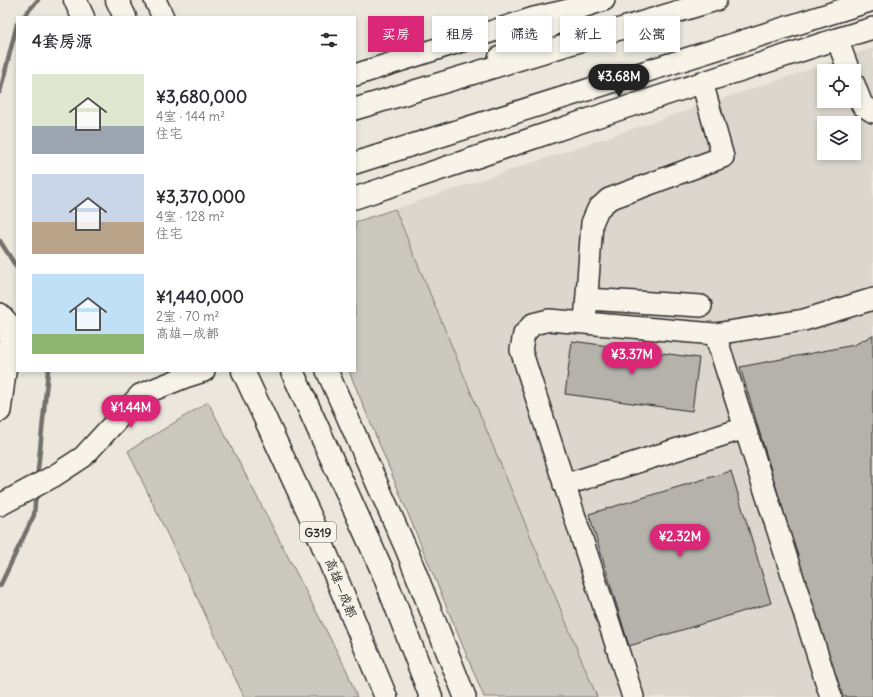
<!DOCTYPE html>
<html lang="zh">
<meta charset="utf-8">
<style>
body{margin:0;font-family:Delius,"LXGW WenKai TC",sans-serif;background:#f7f7f7;color:#2b2b33;height:100vh;display:flex;flex-direction:column;font-size:15px;white-space:nowrap}
*{box-sizing:border-box;margin:0}
p{font-size:13px;color:#7c7c81}
.icon{flex:none;width:22px;height:22px;fill:none;stroke:currentColor;stroke-width:2;stroke-linecap:round;stroke-linejoin:round}
.map{position:relative;flex:1;overflow:hidden}
.sheet{position:absolute;left:16px;top:16px;width:340px;height:356px;display:flex;flex-direction:column;background:#fff;border-radius:0px;box-shadow:0 2px 6px #0003}
.sheet>*{flex:none}
.banner{position:absolute;left:368px;top:16px;width:380px;height:36px;display:flex;gap:8px}
.fabs{position:absolute;left:817px;top:64px;display:grid;gap:8px}
.fabs a{display:grid;place-items:center;width:44px;height:44px;border-radius:0px;background:#fff;box-shadow:0 2px 6px #0003;font-size:20px}
.price{position:absolute;translate:-50% -34px;padding:0 9px;border-radius:14px;background:#db2777;color:#fff;font-size:13px;line-height:26px;filter:drop-shadow(0 1px 2px #0008)}
.price::after{content:'';position:absolute;left:50%;top:24px;width:12px;height:9px;margin-left:-6px;background:inherit;clip-path:polygon(0 0,100% 0,50% 100%)}
.price.active{background:#222;color:#fff}
ul{padding:0;list-style:none}
li{display:flex;align-items:center;gap:12px;height:100px;padding:0 16px}
li span{display:grid;place-items:center;flex:none;width:112px;height:80px;border-radius:0px;color:#555}
li>.icon{margin-inline-start:auto}
span .icon{width:48px;height:48px;fill:#fffc;stroke-width:1}
li b{font-size:17px}
h2{display:flex;justify-content:space-between;align-items:center;height:48px;padding:0 16px;font-size:17px}
.chip{padding:0 14px;border-radius:0px;background:#fff;box-shadow:0 2px 6px #0003;font-size:14px;line-height:36px}
.chip.active{background:#db2777;color:#fff}
.map>svg:first-child{display:block}
.built{fill:#dbd7ce;fill-rule:evenodd}
.green{fill:#cbc8bf;stroke:#7b7a75}
.lines{fill:none;stroke-linecap:round;stroke-linejoin:round}
.stream{stroke:#72716c;stroke-width:4.5}
.building{fill:#b5b2ab;stroke:#2b2b2b}
.minor-casing{stroke:#2b2b2b;stroke-width:24}
.highway-casing{stroke:#2b2b2b;stroke-width:25}
.minor{stroke:#f7f3e8;stroke-width:21}
.highway{stroke:#f7f3e8;stroke-width:22}
.labels{text-anchor:middle;dominant-baseline:central;stroke-width:3.5;stroke-linejoin:round;paint-order:stroke}
.shield{fill:#f7f3e8;stroke:#686764;stroke-width:1}
.shield-label{font-size:12px;font-weight:bold;fill:#2b2b2b}
.street-label{font-size:13px;fill:#2b2b2b;stroke:#f7f3e8}
</style>
<div class="map">
<svg width="873" height="697" viewBox="0 0 873 697">
<rect width="100%" height="100%" fill="#ebe7dd"/>
<filter id="ink" filterUnits="userSpaceOnUse"><feTurbulence type="fractalNoise" baseFrequency=".025" numOctaves="2"/><feDisplacementMap in="SourceGraphic" scale="8" xChannelSelector="R" yChannelSelector="G"/><feConvolveMatrix kernelMatrix="1 2 1 2 8 2 1 2 1" color-interpolation-filters="sRGB"/></filter>
<g filter="url(#ink)">
<path class="built" d="M873,48V697H597L395,209ZM824,71H854V101H824ZM824,123H854V153H824Z"/>
<path class="green" d="M395,209L597,697H484L349,371H355V222Z
M208,402L347,671L357,697H244L128,451Z"/>
<g class="lines">
<path class="stream" d="M23,17L38,0
M0,92L17,24
M0,241L17,268
M37,479L48,371
M0,586L34,515L36,492"/>
</g>
<path class="building" d="M873,335V697H839L740,367L854,345Z
M572,341L699,358L692,411L565,394Z
M731,471L771,603L629,646L589,514Z"/>
<g class="lines">
<g class="minor-casing">
<path id="minor" d="M155,0L163,17
M837,39L849,71
M499,58L568,16
M355,75L534,18L582,7L604,0
M854,84L862,105L873,112
M355,109L716,0
M355,163L873,0
M355,198L596,117L837,39L873,28
M587,299L701,306
M0,314L8,323L10,335L0,411
M585,323L592,223L598,209L609,199L723,157L702,82
M715,334L831,697
M327,371L407,551L465,697
M564,485L745,428
M0,505L54,476L83,457L140,395L185,377L204,371
M633,697L521,350L524,334L533,324L549,320L715,334L804,320L873,299"/>
</g>
<g class="highway-casing">
<path id="highway" d="M75,0L83,17
M117,0L125,17
M243,371L313,522L386,697
M292,371L382,570L431,697"/>
</g>
<use href="#minor" class="minor"/>
<use href="#highway" class="highway"/>
</g>
</g>
<g class="labels">
<rect class="shield" x="300" y="522" width="36" height="20" rx="3"/>
<g class="shield-label">
<text x="318" y="532">G319</text>
</g>
<g class="street-label">
<text transform="translate(341 588) rotate(68)">高雄—成都</text>
</g>
</g>
</svg>
<div class="fabs">
<a><svg class="icon" aria-label="locate" viewBox="0 0 24 24"><circle cx="12" cy="12" r="6"/><path d="M12 2v4M12 18v4M2 12h4M18 12h4"/></svg></a>
<a><svg class="icon" aria-label="layers" viewBox="0 0 24 24"><path d="M12 4l9 5-9 5-9-5zM3 14l9 5 9-5"/></svg></a>
</div>
<b class="price active" style="left:619px;top:98px">¥3.68M</b>
<b class="price" style="left:632px;top:376px">¥3.37M</b>
<b class="price" style="left:131px;top:429px">¥1.44M</b>
<b class="price" style="left:680px;top:558px">¥2.32M</b>
<div class="banner">
<a class="chip active">买房</a>
<a class="chip">租房</a>
<a class="chip">筛选</a>
<a class="chip">新上</a>
<a class="chip">公寓</a>
</div>
<section class="sheet">
<h2>4套房源<svg class="icon" aria-label="filters" viewBox="0 0 24 24"><path d="M4 7h16M4 17h16"/><circle cx="9" cy="7" r="2"/><circle cx="15" cy="17" r="2"/></svg></h2>
<ul>
<li><span style="background:linear-gradient(#dfe7d0 65%,#9aa5b1 0)"><svg class="icon" aria-label="home" viewBox="0 0 24 24"><path d="M3 11l9-7 9 7M6 9v11h12V9"/></svg></span><div><b>¥3,680,000</b><p>4室 · 144 m²</p><p>住宅</p></div></li>
<li><span style="background:linear-gradient(#c9d6e8 60%,#b9a48a 0)"><svg class="icon" aria-label="home" viewBox="0 0 24 24"><path d="M3 11l9-7 9 7M6 9v11h12V9"/></svg></span><div><b>¥3,370,000</b><p>4室 · 128 m²</p><p>住宅</p></div></li>
<li><span style="background:linear-gradient(#bfe0f5 75%,#8fb573 0)"><svg class="icon" aria-label="home" viewBox="0 0 24 24"><path d="M3 11l9-7 9 7M6 9v11h12V9"/></svg></span><div><b>¥1,440,000</b><p>2室 · 70 m²</p><p>高雄—成都</p></div></li>
</ul>
</section>
</div>
